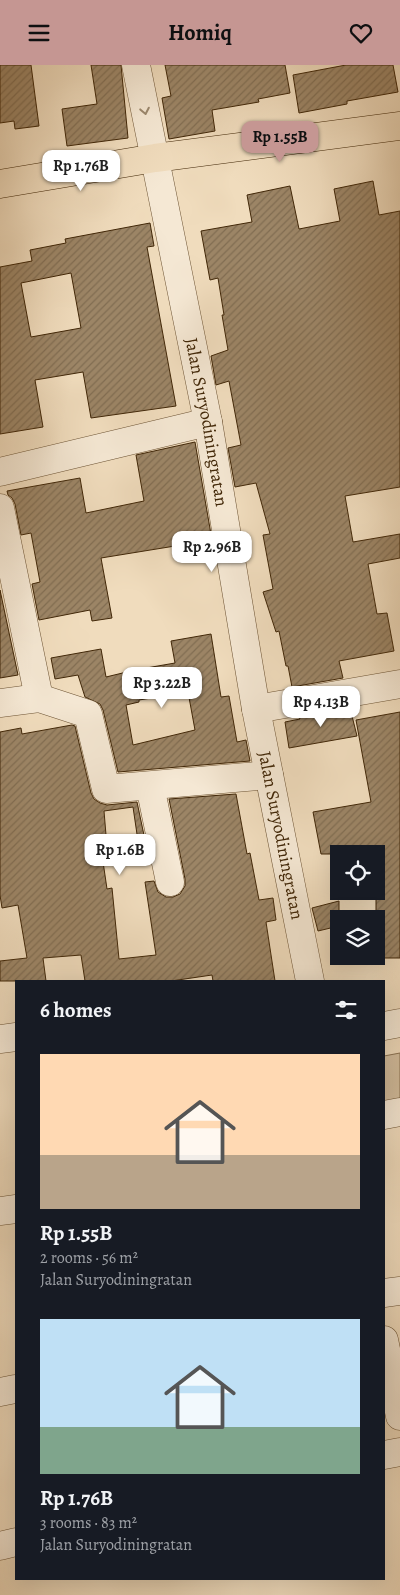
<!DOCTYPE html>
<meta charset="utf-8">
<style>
body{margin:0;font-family:Alegreya,serif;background:#242831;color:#f1f3f6;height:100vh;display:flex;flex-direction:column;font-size:19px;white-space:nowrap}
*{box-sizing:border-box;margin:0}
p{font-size:16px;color:#9ea1a6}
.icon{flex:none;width:28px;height:28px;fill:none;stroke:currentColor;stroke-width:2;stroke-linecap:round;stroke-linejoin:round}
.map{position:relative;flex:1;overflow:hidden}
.drawer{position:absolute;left:15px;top:915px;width:370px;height:600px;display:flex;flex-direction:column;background:#171b24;border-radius:0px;box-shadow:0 5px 20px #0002}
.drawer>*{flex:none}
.tools{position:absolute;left:330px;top:780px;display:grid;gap:10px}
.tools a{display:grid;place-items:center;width:55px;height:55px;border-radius:0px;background:#171b24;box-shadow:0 5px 20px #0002;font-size:25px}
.price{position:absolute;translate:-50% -42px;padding:0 11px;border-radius:10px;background:#fff;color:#222;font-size:16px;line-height:32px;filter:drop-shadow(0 1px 2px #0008)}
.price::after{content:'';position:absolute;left:50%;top:30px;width:15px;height:11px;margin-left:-8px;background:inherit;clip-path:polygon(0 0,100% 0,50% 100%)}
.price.selected{background:#c59692;color:#111}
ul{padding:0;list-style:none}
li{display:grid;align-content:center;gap:10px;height:265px;padding:0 25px}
li span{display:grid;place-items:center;height:155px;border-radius:0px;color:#555}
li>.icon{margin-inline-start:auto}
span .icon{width:90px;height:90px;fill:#fffc;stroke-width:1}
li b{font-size:21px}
h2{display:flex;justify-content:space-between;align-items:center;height:60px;padding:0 25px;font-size:21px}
header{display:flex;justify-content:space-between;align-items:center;height:65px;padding:0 25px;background:#c59692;color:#111;font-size:22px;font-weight:600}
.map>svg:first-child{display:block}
.park{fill:#d2bd9e;stroke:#8a7253}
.building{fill:url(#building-hatch);stroke:#412708;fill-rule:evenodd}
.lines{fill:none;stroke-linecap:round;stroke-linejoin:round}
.minor-casing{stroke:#6d5435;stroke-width:29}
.major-casing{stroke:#412708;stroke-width:29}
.minor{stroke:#f5e8d4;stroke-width:28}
.major{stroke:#f0dcbd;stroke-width:28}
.oneway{stroke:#9b886e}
.labels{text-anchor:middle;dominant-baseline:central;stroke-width:4.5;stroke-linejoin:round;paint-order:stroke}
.street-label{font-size:18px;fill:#412708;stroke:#f5e8d4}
</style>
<header><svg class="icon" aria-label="menu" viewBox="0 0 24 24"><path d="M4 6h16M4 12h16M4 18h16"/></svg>Homiq<svg class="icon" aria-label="heart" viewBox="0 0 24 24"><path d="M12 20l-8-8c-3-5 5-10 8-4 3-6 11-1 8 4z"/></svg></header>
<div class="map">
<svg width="400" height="1530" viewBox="0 0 400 1530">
<defs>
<pattern id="building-hatch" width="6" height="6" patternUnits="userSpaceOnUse" patternTransform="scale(1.25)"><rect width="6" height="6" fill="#9c8566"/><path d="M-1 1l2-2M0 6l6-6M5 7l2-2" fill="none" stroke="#816d52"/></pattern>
</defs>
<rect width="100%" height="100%" fill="#f0dcbd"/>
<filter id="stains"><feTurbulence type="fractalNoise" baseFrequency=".004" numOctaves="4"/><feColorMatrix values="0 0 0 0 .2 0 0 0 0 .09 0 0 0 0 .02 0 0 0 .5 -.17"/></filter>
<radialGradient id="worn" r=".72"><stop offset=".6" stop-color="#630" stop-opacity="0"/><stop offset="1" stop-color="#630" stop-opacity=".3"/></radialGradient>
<path class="park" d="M400,988V1034L384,1037V991Z"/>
<path class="building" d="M0,0H31L39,61L15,64L14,56L0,58Z
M91,0H121L128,73L67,81L62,44L97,39Z
M165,0H285L290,28L258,34L259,37L212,45L215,66L169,74L162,33L171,31Z
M346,0H393L398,27L347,36V39L299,48L293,10Z
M373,116L379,150L400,146V422L345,431L353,477L400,469V493L368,499L377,549L387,548L394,586L339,596L343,613L292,622L288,601H286L279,566L276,567L263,527L273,524L263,470L270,469L256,418L235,422L228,383L241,380L229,316L216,320L211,291L228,285L222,250H224L218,213L210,215L201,166L252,157L247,130L290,121L299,164L340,156L334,124Z
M150,158L154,181L147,182L176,341L91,353L83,307L35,315L43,362L0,369V202L32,196L30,185L66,178L65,174ZM71,208L81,263L31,272L21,218Z
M195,377L212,475L101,493L112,553L92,556L90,545L39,555L32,519L40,517L31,468L21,470L15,439L12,433L8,430L7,426L80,413L86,448L144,436L136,390Z
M0,525L18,610L0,613Z
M211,569L221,632L229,631L237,677L246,675L250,696L118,707L103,645L100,639L85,632L78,610L55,614L51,593L101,584L106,612L135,605L175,598L171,576ZM188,627L195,665L133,680L126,640L139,637V635Z
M350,643L357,671L289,683L285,657L300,654L299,652Z
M400,647V893H376V789H321L313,747L371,737L356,655Z
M72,660L75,661L91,728L94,734L100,738L107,740L137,737L145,775L138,776L133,742L104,746L107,782L101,783L107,824L112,823L119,894L156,890L145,817L154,816L158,827L166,832H173L180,829L185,821V814L169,734L236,729L247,789L250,788L259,835L273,833L276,855L266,857L275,916H213L212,910L171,916H85L81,890L43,893L46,916H0V896L27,893L18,840L2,843L0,830V667L21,663L22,669Z
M339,836V861L318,866L312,843Z"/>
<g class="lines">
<g class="minor-casing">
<g id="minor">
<path id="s1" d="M136,0L208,357L256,644L310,916"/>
<path d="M0,407L208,357"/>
<path d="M0,443L39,633"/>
<path d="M0,638L39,633L88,649L106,724L269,710"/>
<path d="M256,644L400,619"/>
<path d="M150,721L170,817"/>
<path d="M384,961L400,958"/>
<path d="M0,974L16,972"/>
<path d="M384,1050L400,1047"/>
<path d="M0,1146L16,1144"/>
<path d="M384,1228L400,1226"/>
<path d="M384,1275L400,1351"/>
<path d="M0,1327L15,1324"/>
<path d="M384,1390L400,1387"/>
<path d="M0,1481L16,1477"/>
</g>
</g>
<g class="major-casing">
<path id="major" d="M0,119L155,93L400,61"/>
</g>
<use href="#minor" class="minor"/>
<use href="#major" class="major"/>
</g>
<defs><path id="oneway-chevron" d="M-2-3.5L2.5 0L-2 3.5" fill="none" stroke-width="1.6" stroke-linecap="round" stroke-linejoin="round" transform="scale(1.25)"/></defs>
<use class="oneway" href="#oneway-chevron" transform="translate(145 46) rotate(79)"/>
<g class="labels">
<g class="street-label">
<text stroke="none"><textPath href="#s1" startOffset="364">Jalan Suryodiningratan</textPath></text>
<text stroke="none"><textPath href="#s1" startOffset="784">Jalan Suryodiningratan</textPath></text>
</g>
</g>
<rect width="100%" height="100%" filter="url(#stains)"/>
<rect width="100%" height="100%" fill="url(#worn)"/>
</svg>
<div class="tools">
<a><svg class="icon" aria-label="locate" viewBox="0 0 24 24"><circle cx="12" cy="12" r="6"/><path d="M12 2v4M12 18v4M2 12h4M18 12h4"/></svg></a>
<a><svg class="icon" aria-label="layers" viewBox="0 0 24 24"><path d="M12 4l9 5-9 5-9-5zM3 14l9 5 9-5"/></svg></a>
</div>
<b class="price selected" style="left:280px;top:98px">Rp 1.55B</b>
<b class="price" style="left:81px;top:127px">Rp 1.76B</b>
<b class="price" style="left:212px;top:508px">Rp 2.96B</b>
<b class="price" style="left:162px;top:644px">Rp 3.22B</b>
<b class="price" style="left:321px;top:663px">Rp 4.13B</b>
<b class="price" style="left:120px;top:811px">Rp 1.6B</b>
<section class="drawer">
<h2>6 homes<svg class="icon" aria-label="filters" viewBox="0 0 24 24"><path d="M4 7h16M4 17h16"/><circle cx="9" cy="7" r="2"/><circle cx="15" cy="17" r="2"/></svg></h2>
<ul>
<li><span style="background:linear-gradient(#ffd9b3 65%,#b9a48a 0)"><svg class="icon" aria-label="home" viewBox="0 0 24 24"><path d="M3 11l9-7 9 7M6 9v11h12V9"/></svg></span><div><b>Rp 1.55B</b><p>2 rooms · 56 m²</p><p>Jalan Suryodiningratan</p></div></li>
<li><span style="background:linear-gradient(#bfe0f5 70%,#7fa58c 0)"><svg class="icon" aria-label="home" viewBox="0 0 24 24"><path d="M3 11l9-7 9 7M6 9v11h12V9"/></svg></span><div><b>Rp 1.76B</b><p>3 rooms · 83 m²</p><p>Jalan Suryodiningratan</p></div></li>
</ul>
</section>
</div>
